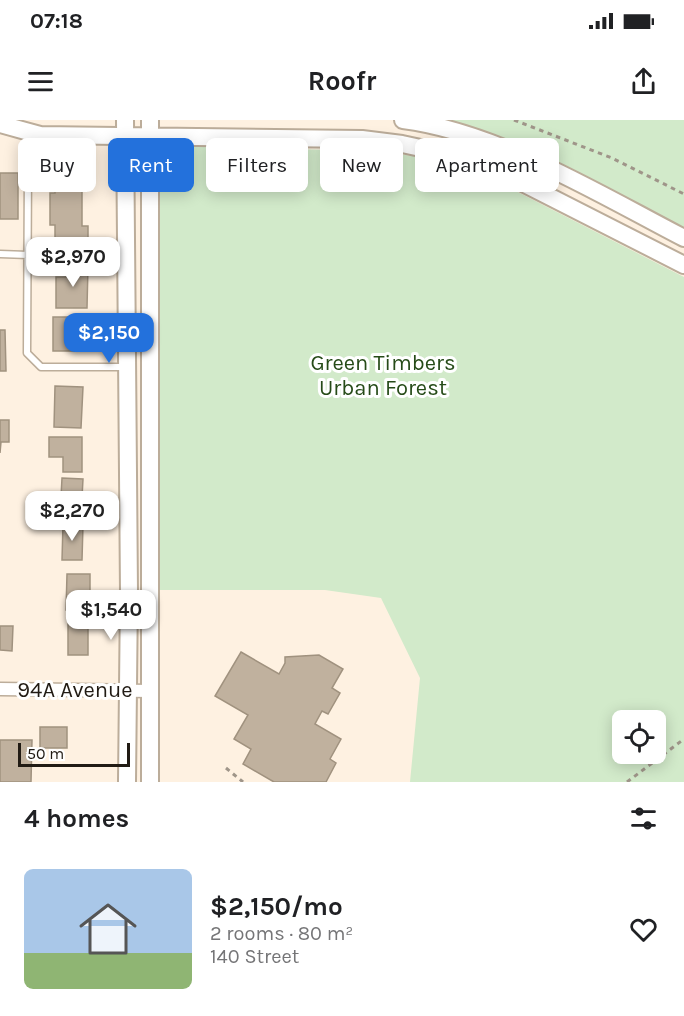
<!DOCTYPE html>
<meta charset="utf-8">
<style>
body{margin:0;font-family:Karla,sans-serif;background:#f6f6f6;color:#202124;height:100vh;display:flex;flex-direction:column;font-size:22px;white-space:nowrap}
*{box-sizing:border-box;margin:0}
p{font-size:20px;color:#757577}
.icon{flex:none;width:33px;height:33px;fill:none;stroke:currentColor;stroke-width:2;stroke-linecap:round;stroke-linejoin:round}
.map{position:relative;height:662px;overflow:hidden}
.side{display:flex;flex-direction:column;background:#fff;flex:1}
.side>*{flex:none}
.top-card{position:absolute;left:18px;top:18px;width:648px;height:54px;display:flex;gap:12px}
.tools{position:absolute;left:612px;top:590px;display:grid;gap:12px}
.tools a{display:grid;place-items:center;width:54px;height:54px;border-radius:9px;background:#fff;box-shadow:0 3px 15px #0003;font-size:30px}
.scale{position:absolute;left:18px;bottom:15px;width:112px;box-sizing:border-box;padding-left:6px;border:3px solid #211b14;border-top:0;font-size:16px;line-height:21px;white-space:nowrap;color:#211b14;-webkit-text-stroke:4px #fff;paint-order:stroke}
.price{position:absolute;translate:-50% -51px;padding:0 14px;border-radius:12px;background:#fff;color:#222;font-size:20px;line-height:39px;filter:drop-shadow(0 2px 3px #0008)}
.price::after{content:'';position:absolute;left:50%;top:36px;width:18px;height:14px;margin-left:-9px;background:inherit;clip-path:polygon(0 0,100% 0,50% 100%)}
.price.active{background:#2371dc;color:#fff}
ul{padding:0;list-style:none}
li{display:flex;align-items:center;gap:18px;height:150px;padding:0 24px}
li+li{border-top:2px solid #e0e0e0}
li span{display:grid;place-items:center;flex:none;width:168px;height:120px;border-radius:9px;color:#555}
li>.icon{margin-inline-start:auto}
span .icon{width:72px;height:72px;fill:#fffc;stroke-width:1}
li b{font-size:26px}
h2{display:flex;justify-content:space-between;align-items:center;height:72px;padding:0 24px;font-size:26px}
.tag{padding:0 21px;border-radius:9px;background:#fff;box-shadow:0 3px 15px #0003;font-size:21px;line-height:54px}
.tag.active{background:#2371dc;color:#fff}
.status{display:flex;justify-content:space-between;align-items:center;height:42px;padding:0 30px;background:#fff;direction:ltr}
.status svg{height:16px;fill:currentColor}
header{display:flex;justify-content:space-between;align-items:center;height:78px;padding:0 24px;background:#fff;font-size:27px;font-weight:700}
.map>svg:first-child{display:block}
.green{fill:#d2eaca;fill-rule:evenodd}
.building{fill:#c0b19e;stroke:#a0927f;stroke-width:1.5}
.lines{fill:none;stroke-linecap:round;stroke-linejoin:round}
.lane-casing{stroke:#bcad9a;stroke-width:9}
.street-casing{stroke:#bcad9a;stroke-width:15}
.secondary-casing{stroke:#bcad9a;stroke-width:20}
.path{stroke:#9f9589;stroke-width:3;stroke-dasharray:4.5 4.5;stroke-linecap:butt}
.lane{stroke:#fff;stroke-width:6}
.street{stroke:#fff;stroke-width:12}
.secondary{stroke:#fff;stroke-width:16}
.labels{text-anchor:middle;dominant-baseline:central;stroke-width:6;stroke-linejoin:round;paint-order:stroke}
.park-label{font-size:22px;fill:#264b18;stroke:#fff}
.street-label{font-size:22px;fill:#211b14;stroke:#fff}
</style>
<div class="status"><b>07:18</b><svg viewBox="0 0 49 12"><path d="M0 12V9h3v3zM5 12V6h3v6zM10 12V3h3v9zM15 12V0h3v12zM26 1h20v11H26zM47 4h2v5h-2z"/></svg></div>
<header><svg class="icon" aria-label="menu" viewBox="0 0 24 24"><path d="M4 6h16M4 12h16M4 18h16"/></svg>Roofr<svg class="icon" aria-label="share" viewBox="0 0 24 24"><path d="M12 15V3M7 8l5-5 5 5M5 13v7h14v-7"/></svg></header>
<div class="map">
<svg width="684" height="662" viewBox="0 0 684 662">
<rect width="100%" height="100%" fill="#fef1e1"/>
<path class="green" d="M447,0H684V108C608,69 530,21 447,0Z
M180,26L372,31L422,37L500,63L684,157V662H410L420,558L381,478L325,470H160L159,56C160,39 164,31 180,26ZM622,600H656V633H622Z"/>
<path class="building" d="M55,45H87V71H82V106H88V133H55V105H50V73H55Z
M0,53H18V99H0Z
M67,146H88L87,188H56V157H67Z
M53,197H87V231H53Z
M0,210H5L6,251H0Z
M55,266L83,267L81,308L54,307Z
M0,300H9V322H1L0,333Z
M49,317H82V352H63V337H49Z
M62,358L83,359L81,396H60Z
M63,404L83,405L82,440H62Z
M67,454H90V491L66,490Z
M68,504H88V535H68Z
M0,506H13L12,531L0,530Z
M241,532L279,554L285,543V537L319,535L343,549L332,568L340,573L328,594L322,591L315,604L341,619L330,639L336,643L326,662H274L243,644L251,629L234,619L248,595L215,576Z
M40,607H67V628H40Z
M0,620H32L31,662H0Z"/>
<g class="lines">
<g class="lane-casing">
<path id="lane" d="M28,46L27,233L41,247H125
M0,134L28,135"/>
</g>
<g class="street-casing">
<path id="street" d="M0,569L151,571"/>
</g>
<g class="secondary-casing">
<path id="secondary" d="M125,0L129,472L127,662
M150,0V662
M403,0C498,12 599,74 684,118
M0,4L40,15L362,19L402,24L453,35L501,52L684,145"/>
</g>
<path class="path" d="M514,0L612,38L684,74
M226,648L243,662
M627,662L684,619"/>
<use href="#lane" class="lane"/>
<use href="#street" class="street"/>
<use href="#secondary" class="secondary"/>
</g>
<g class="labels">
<g class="park-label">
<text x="383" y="243">Green Timbers<tspan x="383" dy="25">Urban Forest</tspan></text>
</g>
<g class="street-label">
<text x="75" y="570">94A Avenue</text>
</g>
</g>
</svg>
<div class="tools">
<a><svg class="icon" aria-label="locate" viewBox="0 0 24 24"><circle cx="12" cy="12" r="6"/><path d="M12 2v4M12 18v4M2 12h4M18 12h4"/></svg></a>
</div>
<div class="scale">50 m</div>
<b class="price" style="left:73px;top:168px">$2,970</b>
<b class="price active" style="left:109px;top:244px">$2,150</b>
<b class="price" style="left:72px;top:422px">$2,270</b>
<b class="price" style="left:111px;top:521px">$1,540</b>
<div class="top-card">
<a class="tag">Buy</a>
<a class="tag active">Rent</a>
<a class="tag">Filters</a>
<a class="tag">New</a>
<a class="tag">Apartment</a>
</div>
</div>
<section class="side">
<h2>4 homes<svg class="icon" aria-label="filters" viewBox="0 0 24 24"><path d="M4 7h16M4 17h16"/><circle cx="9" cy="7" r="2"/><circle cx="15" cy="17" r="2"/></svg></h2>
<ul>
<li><span style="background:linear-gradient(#a9c7e8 70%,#8fb573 0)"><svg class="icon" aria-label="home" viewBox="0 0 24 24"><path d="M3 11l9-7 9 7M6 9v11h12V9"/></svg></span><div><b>$2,150/mo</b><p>2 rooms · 80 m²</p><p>140 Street</p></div><svg class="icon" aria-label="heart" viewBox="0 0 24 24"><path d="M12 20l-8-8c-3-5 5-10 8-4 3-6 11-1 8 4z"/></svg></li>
</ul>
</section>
